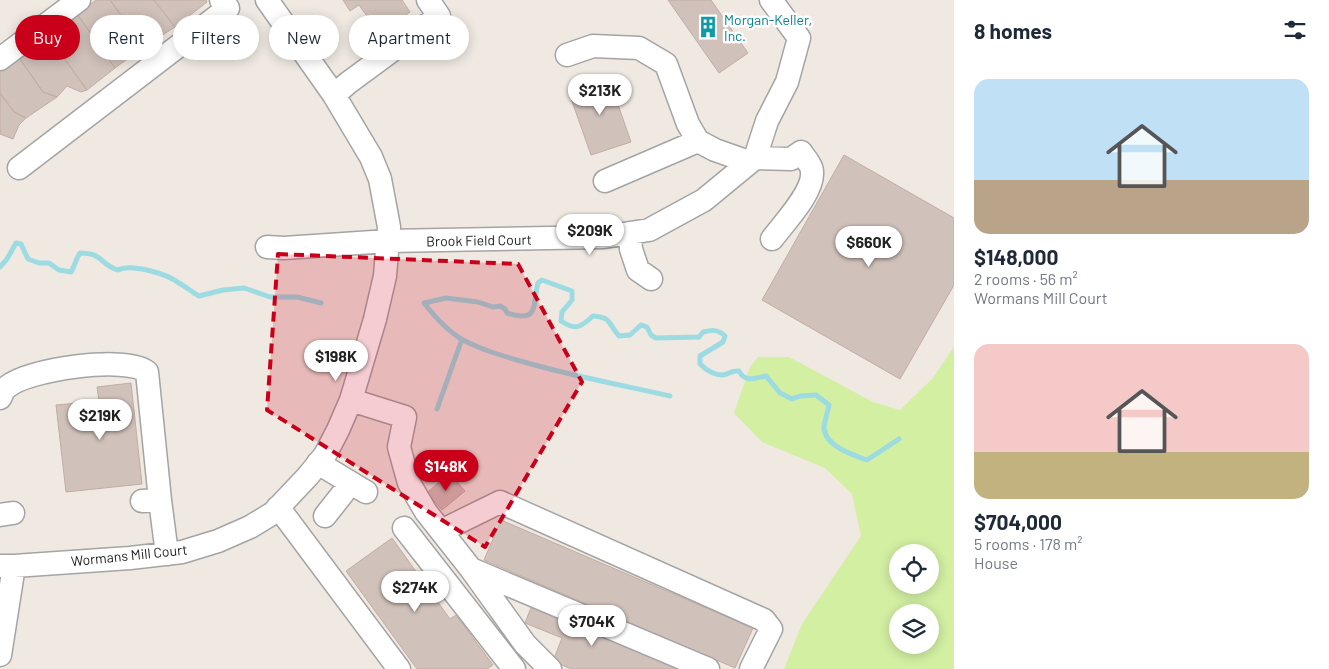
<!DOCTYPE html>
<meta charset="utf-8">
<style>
body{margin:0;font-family:Barlow,sans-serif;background:#f2f2f3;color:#1f2937;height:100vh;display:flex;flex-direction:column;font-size:19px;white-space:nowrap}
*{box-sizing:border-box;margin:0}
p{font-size:16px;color:#747a83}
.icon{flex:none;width:28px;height:28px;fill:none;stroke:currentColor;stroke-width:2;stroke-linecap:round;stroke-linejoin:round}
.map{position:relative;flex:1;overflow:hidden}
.panel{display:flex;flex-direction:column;background:#fff;width:375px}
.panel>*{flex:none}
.top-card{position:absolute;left:15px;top:15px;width:475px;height:45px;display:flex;gap:10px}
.tools{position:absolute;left:889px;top:544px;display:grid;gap:10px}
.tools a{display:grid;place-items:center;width:50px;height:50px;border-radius:50%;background:#fff;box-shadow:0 2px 12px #0003;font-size:25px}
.price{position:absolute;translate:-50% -42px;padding:0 11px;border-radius:18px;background:#fff;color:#222;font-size:16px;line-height:32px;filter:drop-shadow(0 1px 2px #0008)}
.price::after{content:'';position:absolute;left:50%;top:30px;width:15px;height:11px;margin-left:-8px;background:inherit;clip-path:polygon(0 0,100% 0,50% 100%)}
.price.current{background:#ca001a;color:#fff}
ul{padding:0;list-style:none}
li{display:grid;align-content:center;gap:10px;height:265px;padding:0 20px}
li span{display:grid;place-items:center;height:155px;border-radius:15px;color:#555}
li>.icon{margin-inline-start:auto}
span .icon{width:90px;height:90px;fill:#fffc;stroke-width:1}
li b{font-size:21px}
h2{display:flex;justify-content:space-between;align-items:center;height:60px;padding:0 20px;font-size:21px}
.pill{padding:0 18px;border-radius:22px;background:#fff;box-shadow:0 2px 12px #0003;font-size:18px;line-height:45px}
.pill.current{background:#ca001a;color:#fff}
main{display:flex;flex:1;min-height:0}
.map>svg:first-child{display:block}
.grass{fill:#d2efa2;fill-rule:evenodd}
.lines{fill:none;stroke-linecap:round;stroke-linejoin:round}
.stream{stroke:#9ddbe2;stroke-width:5}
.building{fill:#d0c1ba;stroke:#c2ada3}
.minor-casing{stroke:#a4a4a4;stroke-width:25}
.minor{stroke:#fff;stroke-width:22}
.marked{fill:#ca001a;fill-opacity:0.2;stroke:#ca001a;stroke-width:4;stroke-dasharray:10 6;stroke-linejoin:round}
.labels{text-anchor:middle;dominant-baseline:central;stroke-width:5;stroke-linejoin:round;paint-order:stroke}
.culture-label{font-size:14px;fill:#0d838f;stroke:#fff;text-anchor:start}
.street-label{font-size:14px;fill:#1d1d1d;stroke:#fff}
</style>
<main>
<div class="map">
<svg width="954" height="669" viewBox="0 0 954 669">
<rect width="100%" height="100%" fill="#efe9e2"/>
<path class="grass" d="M954,347V669H784L802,624L861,536L852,494L825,468L762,442L734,413L750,367L758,357H789L873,402L900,410L932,379ZM898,552H930V585H898ZM898,612H930V645H898Z"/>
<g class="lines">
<path class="stream" d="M0,267L7,259L16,243L21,244L28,259L39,263H49L59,270L71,272C75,266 75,260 80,253C104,253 99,264 118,270C131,263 167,274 179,283C186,287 192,292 199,296L223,290L244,288L270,297H297L321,303
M670,396C621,385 572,376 524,362C503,356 482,350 463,340C447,331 435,317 424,303L446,298L478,302L493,307L500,306L505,309L507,313C540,323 532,306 538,283L542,280L572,291V300L562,312L561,321C576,331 581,327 593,316C612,317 608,324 619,336L630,335L641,325L647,327L651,335L656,338L699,337L703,332C712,330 718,329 725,336L723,342L700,356V364C706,370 714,375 723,375C729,374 732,370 739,371C745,383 755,378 766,376L780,393L792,399L800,396L816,395L829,405C828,412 824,422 824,428C825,446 853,455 867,460L899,439
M437,409L462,339"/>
</g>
<path class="building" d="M96,0H110L144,47L115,68L77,14Z
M110,0H154L175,27L144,47Z
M154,0H206L207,2L175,27Z
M343,0H402L410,12L379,33L359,5L350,11Z
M668,0H711L748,53L719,73Z
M77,14L115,68L87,90L48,36Z
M48,36L87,90L81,92L67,86L57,97L43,92L18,56Z
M18,56L43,92L57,97L26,118L14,112L0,93V70Z
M608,76L631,142L591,155L568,90Z
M0,93L14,112L26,118L19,125L13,139L0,134Z
M844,155L954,218V285L900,379L762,300Z
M131,383L142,484L66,492L56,405L99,401L97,387Z
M449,473L465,491L442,510L427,493Z
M501,520L753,628L735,668L484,560Z
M392,538L450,619L456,615L493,665L487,669H417L346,571Z
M532,605L686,669H571L553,661L562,638L525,623Z"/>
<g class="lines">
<g class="minor-casing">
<path id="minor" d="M567,55L593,46L639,48L666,64L688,124L698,141L715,150L749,162
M0,59L79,0
M334,95L348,83L439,16L428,0
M755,158L767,121L787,82L799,38L771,0
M755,158L791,159L801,152C804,157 812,165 812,172C814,192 784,223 772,239
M19,168L228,8L221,0
M605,181L698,141
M630,233L631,249L638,270L651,279
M267,247L284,248L388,241L604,237L649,230L704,200L755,158
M0,398C2,395 3,390 6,388C25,369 128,355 147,372L160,500
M351,400L405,417L399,447L409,483L426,512L471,569L708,669
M318,463L366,492
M142,501L160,500L167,554
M278,507L399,669
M0,515L13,513
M325,516L351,483
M404,528L514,669
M441,531L500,502L764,620L771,629L751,669
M0,566H14L130,558L182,552L218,541L250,527L273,513L308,476L325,455L338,430L351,400L375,319L385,276L389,227L380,179L371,157L334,95L267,0
M471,569L525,644L550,669
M0,655L14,566"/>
</g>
<use href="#minor" class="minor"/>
</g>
<path class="marked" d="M278,254L518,264L582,382L485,547L267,410Z"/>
<defs>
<g id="building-bare" transform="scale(1.725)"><path d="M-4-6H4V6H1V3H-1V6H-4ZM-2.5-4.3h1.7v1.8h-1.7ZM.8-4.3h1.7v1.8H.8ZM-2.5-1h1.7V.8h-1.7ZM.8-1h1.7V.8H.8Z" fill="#0f9aa8" stroke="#fff" stroke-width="2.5" paint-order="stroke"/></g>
</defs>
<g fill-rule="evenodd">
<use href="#building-bare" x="708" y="27"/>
</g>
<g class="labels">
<g class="culture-label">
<text x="724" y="19">Morgan-Keller,<tspan x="724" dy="16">Inc.</tspan></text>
</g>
<g class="street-label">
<text transform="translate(479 240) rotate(-1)">Brook Field Court</text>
<text transform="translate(129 555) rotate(-6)">Wormans Mill Court</text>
</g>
</g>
</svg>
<div class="tools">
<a><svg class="icon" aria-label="locate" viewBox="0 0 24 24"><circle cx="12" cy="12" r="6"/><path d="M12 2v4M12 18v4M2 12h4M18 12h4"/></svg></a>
<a><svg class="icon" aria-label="layers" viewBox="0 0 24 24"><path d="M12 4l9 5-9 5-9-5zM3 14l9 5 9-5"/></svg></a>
</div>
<b class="price" style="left:600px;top:116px">$213K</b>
<b class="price" style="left:590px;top:256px">$209K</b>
<b class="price" style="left:869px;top:268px">$660K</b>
<b class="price" style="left:336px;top:382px">$198K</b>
<b class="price" style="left:100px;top:441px">$219K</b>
<b class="price current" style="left:446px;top:492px">$148K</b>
<b class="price" style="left:415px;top:613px">$274K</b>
<b class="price" style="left:592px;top:647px">$704K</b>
<div class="top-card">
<a class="pill current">Buy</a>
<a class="pill">Rent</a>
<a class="pill">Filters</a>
<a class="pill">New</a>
<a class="pill">Apartment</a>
</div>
</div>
<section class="panel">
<h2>8 homes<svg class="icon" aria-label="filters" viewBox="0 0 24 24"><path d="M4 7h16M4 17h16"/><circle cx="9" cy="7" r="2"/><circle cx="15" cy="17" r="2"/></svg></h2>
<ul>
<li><span style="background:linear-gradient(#bfe0f5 65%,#b9a48a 0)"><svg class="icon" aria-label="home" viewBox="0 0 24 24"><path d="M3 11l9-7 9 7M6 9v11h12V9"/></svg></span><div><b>$148,000</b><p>2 rooms · 56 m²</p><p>Wormans Mill Court</p></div></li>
<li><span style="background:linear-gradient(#f6c9c9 70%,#c2b280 0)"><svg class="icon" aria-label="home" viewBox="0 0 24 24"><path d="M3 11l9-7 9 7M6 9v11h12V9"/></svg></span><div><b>$704,000</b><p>5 rooms · 178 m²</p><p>House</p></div></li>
</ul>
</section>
</main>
